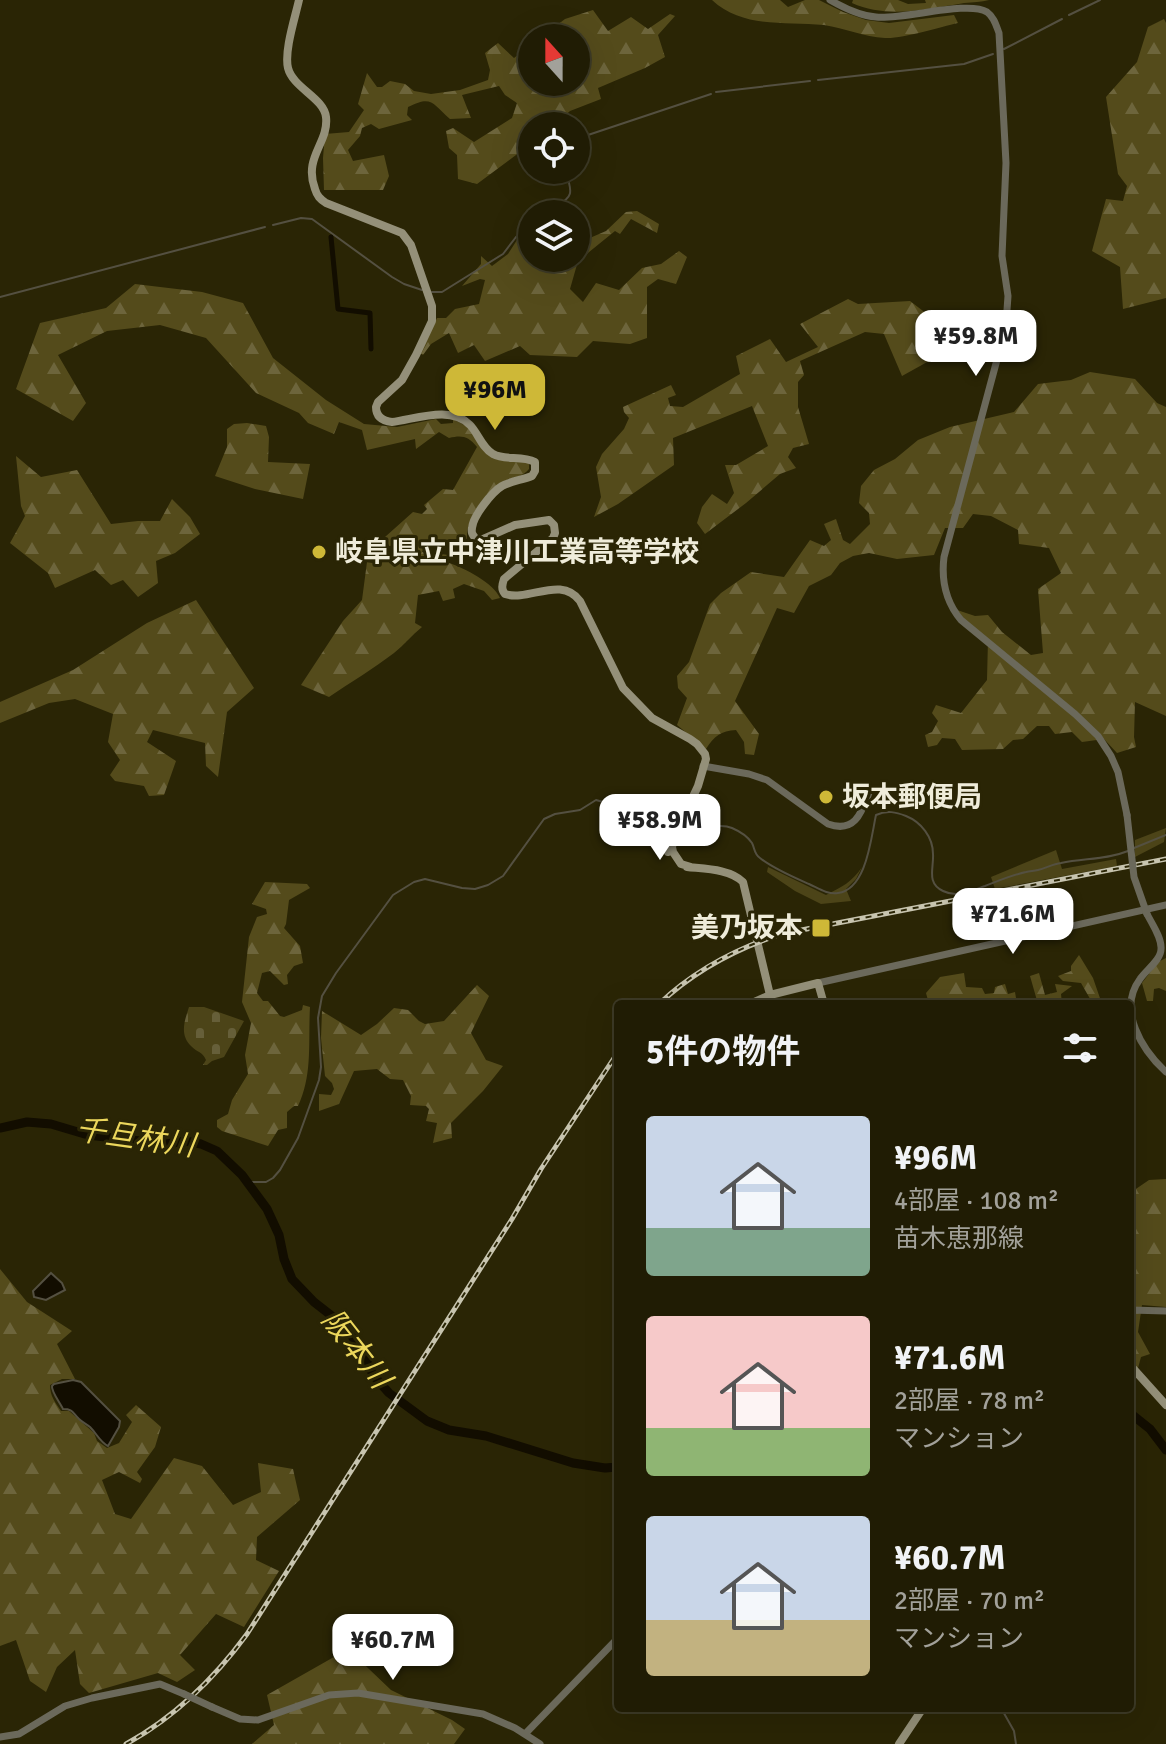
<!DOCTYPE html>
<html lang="ja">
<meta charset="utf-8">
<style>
body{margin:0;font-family:Signika,"Noto Sans JP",sans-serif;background:#28250e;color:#f1f3f6;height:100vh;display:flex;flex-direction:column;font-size:30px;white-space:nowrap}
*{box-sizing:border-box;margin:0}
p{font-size:26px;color:#a2a19a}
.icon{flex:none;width:44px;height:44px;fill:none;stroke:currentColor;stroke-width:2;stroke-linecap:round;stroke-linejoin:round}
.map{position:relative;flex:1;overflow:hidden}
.panel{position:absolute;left:614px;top:1000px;width:520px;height:712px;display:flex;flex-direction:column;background:#201c04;border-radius:8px;box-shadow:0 8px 32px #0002,0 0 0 2px #3d3a26}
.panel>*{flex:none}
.needle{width:52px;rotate:339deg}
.tools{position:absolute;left:518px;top:24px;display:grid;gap:16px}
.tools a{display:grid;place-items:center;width:72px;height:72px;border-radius:50%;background:#201c04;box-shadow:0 8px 32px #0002,0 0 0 2px #3d3a26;font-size:40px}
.price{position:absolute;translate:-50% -68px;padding:0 18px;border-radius:16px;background:#fff;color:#222;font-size:26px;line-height:52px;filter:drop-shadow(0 2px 4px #0008)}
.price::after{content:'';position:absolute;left:50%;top:48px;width:24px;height:18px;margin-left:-12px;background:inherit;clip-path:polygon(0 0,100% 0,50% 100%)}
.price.selected{background:#ceb837;color:#111}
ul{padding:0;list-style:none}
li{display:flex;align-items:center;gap:24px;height:200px;padding:0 32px}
li span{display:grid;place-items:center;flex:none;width:224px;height:160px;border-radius:8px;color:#555}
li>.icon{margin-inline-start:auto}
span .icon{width:96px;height:96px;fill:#fffc;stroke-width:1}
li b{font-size:34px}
h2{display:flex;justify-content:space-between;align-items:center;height:96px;padding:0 32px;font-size:34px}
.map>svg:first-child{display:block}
.grass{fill:#4c4418}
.forest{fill:url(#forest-firs)}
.cemetery{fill:url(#cemetery-stones)}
.water{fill:#120d00;stroke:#545041;stroke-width:2}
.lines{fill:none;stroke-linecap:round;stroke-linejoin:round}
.stream{stroke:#545041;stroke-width:2}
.canal{stroke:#120d00;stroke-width:5}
.river{stroke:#120d00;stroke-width:9}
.tertiary{stroke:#6b695b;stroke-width:7}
.secondary{stroke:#949079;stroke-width:8}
.rail-casing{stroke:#c7c4af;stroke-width:5}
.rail{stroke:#2a2505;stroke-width:2;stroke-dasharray:6;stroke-linecap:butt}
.tertiary-bridge{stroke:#6b695b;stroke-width:7}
.poi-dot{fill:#ceb837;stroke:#2a2505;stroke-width:3}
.labels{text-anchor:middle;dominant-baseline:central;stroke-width:6;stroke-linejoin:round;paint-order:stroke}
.poi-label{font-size:28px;font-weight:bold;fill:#efecda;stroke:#2a2505;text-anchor:start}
.water-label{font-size:30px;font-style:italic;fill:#ecd75c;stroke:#2a2505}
</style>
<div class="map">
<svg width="1166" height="1744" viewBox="0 0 1166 1744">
<defs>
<pattern id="forest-firs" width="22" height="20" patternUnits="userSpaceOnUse" patternTransform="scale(2)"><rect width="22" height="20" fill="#544b1b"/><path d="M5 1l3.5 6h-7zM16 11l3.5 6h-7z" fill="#6d653c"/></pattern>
<pattern id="cemetery-stones" width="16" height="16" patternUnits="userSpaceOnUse" patternTransform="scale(2)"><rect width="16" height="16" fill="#4c4418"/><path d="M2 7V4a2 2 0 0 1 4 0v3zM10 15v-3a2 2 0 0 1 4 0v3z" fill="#665f39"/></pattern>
</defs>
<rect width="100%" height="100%" fill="#2a2505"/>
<path class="grass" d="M1166,828L1164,842L1135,857V840Z
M1056,850L1062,869L1116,859L1117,866L995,889L991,877Z
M768,867L826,895C842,887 852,882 862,867L856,879L846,889L851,901L821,904L795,891L767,872Z"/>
<path class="forest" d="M712,0H780L788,7L805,0H819L843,12L866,20L889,23L954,15L958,23C940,27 902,39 885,38C864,37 845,28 824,25C786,21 743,29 712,0Z
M853,0H898L908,4L926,3L925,0H989C981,2 973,2 964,3C928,9 887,19 852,3Z
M593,10L608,31L631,17L648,29L670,14L675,16L658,35L665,57L645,68L598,88L601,99L570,111L554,126H532V143L477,184L458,179L457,155L449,148L446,131L453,128L474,142L512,118L517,103L505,95L499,86L462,95L471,118L450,119C432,103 432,95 408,107L407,115L412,120L379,129L371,124L362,128L360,136L348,150L353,161L384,155L389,176L383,190H324L323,158L325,134L349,132L364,110L358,104L367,73L377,87H382L390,81L405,84L414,91L431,94L460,90L488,80L490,70L485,53L498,43L514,58L532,44V82H576V38H540L565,19Z
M1164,19L1166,23V298L1123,309L1120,267L1092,251L1106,199L1123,201L1127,186L1118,174L1106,97L1137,62L1148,27Z
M637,211L659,224L657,233L631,219L620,234L615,231L578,261L570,289L583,302L596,283L619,290L642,268L661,264L679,251L687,257L676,284L658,279L647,287V338L630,344L593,341L577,357L530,355L520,346L485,361L474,345L458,353L449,333L431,344L423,355L420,353L437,318H446L455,309L479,304L485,280L480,279L462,286L481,264V256L492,266L508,254L517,240L532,243V258H576V244L606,231L626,212Z
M135,284L202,292L243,303L273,358L326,400L364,424L397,427L436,419L441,424L453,423V419L468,427L487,454L526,461L529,464V469C521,479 511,476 501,483C487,493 473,509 469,525C466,532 468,538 465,544L451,547L425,545L422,552L449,555V563C464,568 494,583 500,598L492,600L484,591L464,584L453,589L455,598L443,601L439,591L418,595L415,623L422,627C412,635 404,645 394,653C373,669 351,682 329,697L301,685L343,621L362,600L367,562L378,564L411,550V543L389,546L385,537L413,512L422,514L427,509L424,505L443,489L453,490L477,447C468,436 462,435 449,438L439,432L416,449L415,439L367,450L362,430L339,422L334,434L308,423L299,413L256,393L206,338L160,325L107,331L58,355L86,403L73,421L16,389L40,323L106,308Z
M848,299L858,304L910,301L927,314L938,319L925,325L917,338L929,361L902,376L884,334L865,332L800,361L804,375L798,382V407L809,444L793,448L788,457L796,468L780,474L746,503L705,534L697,523L702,507L712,494L727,504L734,493L725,465H736L768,446L752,406L673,438L674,465L618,504L594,517L601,497L596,467L602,454L624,429L629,418L624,412L623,407L671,385L676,395L668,398L670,406L683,407L740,374L736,356L770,339L786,362L818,347L800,324Z
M1090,372L1135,379L1157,403L1166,407V716L1135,702L1134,737L1136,747L1117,753L1104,739L1082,742L1072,732L1055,734L1049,726H1037L1023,739L1013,740L1003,749L962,750L955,739L942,738L937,745L928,747L925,735L932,732L938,721L932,713L936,705L961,713L987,680L988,640L968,624L957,610L975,616L988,615L1002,632L1031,655L1043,653L1038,589L1061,573L1049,548L1019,544L1018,530L991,516L973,514L963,528H945L934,555L897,559L869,553L853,556L840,563L831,575L809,586L794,613L777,608L735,701L759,734L754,755L745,754L744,742L736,730C721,731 714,736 706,749L677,725L687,698L678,688L677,676L689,662L710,604L721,593L751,572L784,577L810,540L824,546L831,540L824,524L836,519L843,540L850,544L870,524L869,513L859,503L861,486L874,470L895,459L918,440L950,427L1014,412L1038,384L1071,380Z
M247,423L266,426L269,437L268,462L310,464L303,499L255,489L215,476L227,447V429L234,424Z
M16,456L41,477L77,470L111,524L138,521H160L172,499L190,517L200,534L175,553L156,561L158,583L138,597L123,580L111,585L95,570L55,588L48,573L10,543L25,516L21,506Z
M196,600L254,688L227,712L218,777L206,766L205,743L153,730L147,742L176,761L164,795L149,796L144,786L115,781L110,775L120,760L108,742L113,714L75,699L49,703L0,723V702L73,670L147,623Z
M265,882L307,884L310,888L289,900L286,924L284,928L300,946L303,963L294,966L287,975L288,984L284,985L270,971L262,973L257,993L263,1001H268L280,1016L284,1017L302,1010L303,1005L310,1007C308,1041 313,1075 298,1106H294L287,1112V1128L278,1130L268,1146L222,1131L217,1127V1120L228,1114L232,1100L248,1074L245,1055L251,1023L242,1002L249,937L257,917L267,914L266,909L252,904Z
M1079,955L1093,978L1102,1004H1093L1081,983L1063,981L1058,976L1071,971V966Z
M1166,958V991L1159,988L1154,989L1153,1001H1147L1142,983L1158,962Z
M964,973L966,987L982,988L985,994L994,993L995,987L1005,984L1008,994L1015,992L1017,1004H929L926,993L940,977Z
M1039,973L1045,995L1057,992L1055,984L1072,986L1061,994L1062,1004H1038L1030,976Z
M477,985L489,996L471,1033L486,1060L503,1066L483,1091L451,1123L452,1138L433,1143L437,1123L426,1121L429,1109L426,1106L410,1105L411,1096L403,1080L390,1079L377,1069L354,1071L339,1104L319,1111V1094L331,1095L334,1089L332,1083L325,1076L321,1038L322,1011L361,1035L377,1024L394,1008L408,1010L419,1021L425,1024L444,1021Z
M1166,1179V1307L1142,1305L1138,1332L1150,1354L1141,1357L1138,1368L1130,1375V1193L1149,1180Z
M0,1269L27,1302L72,1331L57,1344L75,1379H62L50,1385C50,1396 55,1402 61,1411H69L94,1433L97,1441L107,1448L119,1443L132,1422L126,1415L136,1405L161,1427L155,1447L137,1472L142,1479L140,1483L119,1472L102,1480L115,1514L131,1519L174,1458L202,1466L233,1505L261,1492L258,1463L293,1469L300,1500L257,1537L256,1560L279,1571L244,1627L216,1614L180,1655L195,1670L177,1682L158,1673L89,1693L80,1684L75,1650L57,1667L46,1692L30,1681L16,1640L0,1646Z
M348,1649L391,1690L452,1720L465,1729L454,1744H252L274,1725L267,1695Z"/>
<path class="cemetery" d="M189,1007H204L244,1021L224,1057L212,1061L207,1065H203L206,1060C202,1051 198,1053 191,1046C179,1034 185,1020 189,1007Z"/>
<path class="water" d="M51,1273L62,1283L65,1290L46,1300L34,1297L33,1291Z
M73,1380L81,1382L120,1421L119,1427L108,1446C100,1442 97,1434 90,1427C86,1424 82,1422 79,1419C72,1412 73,1409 63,1409C60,1403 51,1391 52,1386L54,1384Z"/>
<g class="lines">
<path class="stream" d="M1069,15L1100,0
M1004,49L1062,19
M818,80L964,64L993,54
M716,92L810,81
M576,139L711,94
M546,214C570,196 576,200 565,170
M273,225L301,218L312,219L392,277L404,284L422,290
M432,292H442L503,254L516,237L532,225
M0,297L265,227
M679,830C696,838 713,820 732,828C739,831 748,837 752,843C755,849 754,854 760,858C774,869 793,877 809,884C818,888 828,895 838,893C867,889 871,837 876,815C887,810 896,812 906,816C921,822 933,837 933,854C934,868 926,883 943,891C957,898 971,891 985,886C998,881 1012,875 1026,872C1030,871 1034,871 1038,870C1046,868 1053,864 1061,863C1084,858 1106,860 1128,851
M1134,848L1166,835
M246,1182H266L273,1178L280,1170L298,1138L319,1080L321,1067L318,1018L322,996L336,973L393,895L414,882L425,879L462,888L475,889L488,885L503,876L544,819L555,814L580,810L596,800L664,819L670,824
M1001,1708L1014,1731L1016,1744"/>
<path class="canal" d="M331,237L338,309L370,313L371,349"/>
<path class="river" d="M0,1128L27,1122L51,1124L88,1135L166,1144L186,1141L201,1144L217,1151L242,1175L267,1209L279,1235L284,1259L292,1279L314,1302L346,1327L363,1353L373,1375L389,1393L427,1421L449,1430L486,1436L573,1463L605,1468L618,1467
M1130,1413L1150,1429L1166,1450"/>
<path class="tertiary" d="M830,0C844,8 860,16 876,17C903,20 968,0 987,12C994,17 996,25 999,33L1006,163L1002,256L1008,296L1007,310L998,356L944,557C941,581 946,602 961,620L1075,714L1098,736L1111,756L1118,772L1127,815
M703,766L749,774L767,780L828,824C856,834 862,811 870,790
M1147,914C1152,924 1162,938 1161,949C1161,960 1146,970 1140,979C1117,1010 1142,1050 1166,1072
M818,983L1166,905
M1130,1310L1166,1311
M212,1707L240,1719L258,1720L329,1695L358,1693L483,1714L515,1728L540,1744
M525,1734L618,1638
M0,1737L19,1734L65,1706L92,1698L160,1684L184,1694"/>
<path class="secondary" d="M299,0C295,18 284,51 288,68C293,88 324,98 326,117C329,143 303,157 315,189C317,196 320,199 326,203L402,233L411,245L432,306V321L416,355L402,380L378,402L376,407C376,417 383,421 392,422C416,419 451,405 470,425C478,433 482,448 493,454C505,461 522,455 535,462V471L532,476C522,480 511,481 502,486C492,492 473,516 472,528C471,534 473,535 476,539L481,540L515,525L549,520L554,525L555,533L553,538L504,579C502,585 501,589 505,594C529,602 561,575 580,601L623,688L652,718L690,739L697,744L705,754L706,759L698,786L675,835L672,847L673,852L681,864L691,867
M668,852L666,841L677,817
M687,867C705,869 730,869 743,882L770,995
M750,1004L770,995L818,983L824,1004
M618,1178V1188
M1130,1365L1166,1405
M899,1744L923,1708"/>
<g class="rail-casing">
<path id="rail" d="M659,1004C695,970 735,949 781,934L1166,859
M126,1744C175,1717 214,1679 247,1634L512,1219L541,1169L618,1052"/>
</g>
<use href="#rail" class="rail"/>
<path class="tertiary-bridge" d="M1127,815L1134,877L1147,914
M184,1694L212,1707"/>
</g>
<g class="poi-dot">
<circle cx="319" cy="552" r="8"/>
<circle cx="826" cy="797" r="8"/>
<rect x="811" y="918" width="20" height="20" rx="4"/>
</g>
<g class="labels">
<g class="poi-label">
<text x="335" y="552">岐阜県立中津川工業高等学校</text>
<text x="842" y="797">坂本郵便局</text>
<text x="803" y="928" text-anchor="end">美乃坂本</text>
</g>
<g class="water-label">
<text transform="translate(135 1138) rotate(8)">千旦林川</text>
<text transform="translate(356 1349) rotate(52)">阪本川</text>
</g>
</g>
</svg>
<div class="tools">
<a><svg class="needle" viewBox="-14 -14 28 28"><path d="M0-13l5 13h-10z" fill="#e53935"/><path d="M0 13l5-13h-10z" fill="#a2a19a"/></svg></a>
<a><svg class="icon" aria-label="locate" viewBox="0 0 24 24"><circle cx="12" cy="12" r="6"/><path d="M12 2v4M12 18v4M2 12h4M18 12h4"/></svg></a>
<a><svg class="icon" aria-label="layers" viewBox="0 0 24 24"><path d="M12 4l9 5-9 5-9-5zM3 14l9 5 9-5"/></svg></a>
</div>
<b class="price" style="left:976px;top:378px">¥59.8M</b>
<b class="price selected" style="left:495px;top:432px">¥96M</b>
<b class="price" style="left:660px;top:862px">¥58.9M</b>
<b class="price" style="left:1013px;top:956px">¥71.6M</b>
<b class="price" style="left:393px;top:1682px">¥60.7M</b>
<section class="panel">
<h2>5件の物件<svg class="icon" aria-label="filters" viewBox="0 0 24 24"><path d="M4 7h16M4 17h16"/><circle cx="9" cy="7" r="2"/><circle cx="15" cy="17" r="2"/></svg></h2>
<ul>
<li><span style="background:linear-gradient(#c9d6e8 70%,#7fa58c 0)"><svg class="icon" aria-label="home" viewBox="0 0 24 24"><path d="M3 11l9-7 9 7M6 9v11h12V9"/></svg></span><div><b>¥96M</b><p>4部屋 · 108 m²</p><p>苗木恵那線</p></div></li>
<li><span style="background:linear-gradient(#f6c9c9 70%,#8fb573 0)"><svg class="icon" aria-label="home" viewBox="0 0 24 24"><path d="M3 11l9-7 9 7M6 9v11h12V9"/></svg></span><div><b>¥71.6M</b><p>2部屋 · 78 m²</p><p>マンション</p></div></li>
<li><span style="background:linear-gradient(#c9d6e8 65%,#c2b280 0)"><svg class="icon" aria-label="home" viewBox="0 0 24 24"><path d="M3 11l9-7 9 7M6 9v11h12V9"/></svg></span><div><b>¥60.7M</b><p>2部屋 · 70 m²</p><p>マンション</p></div></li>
</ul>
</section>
</div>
